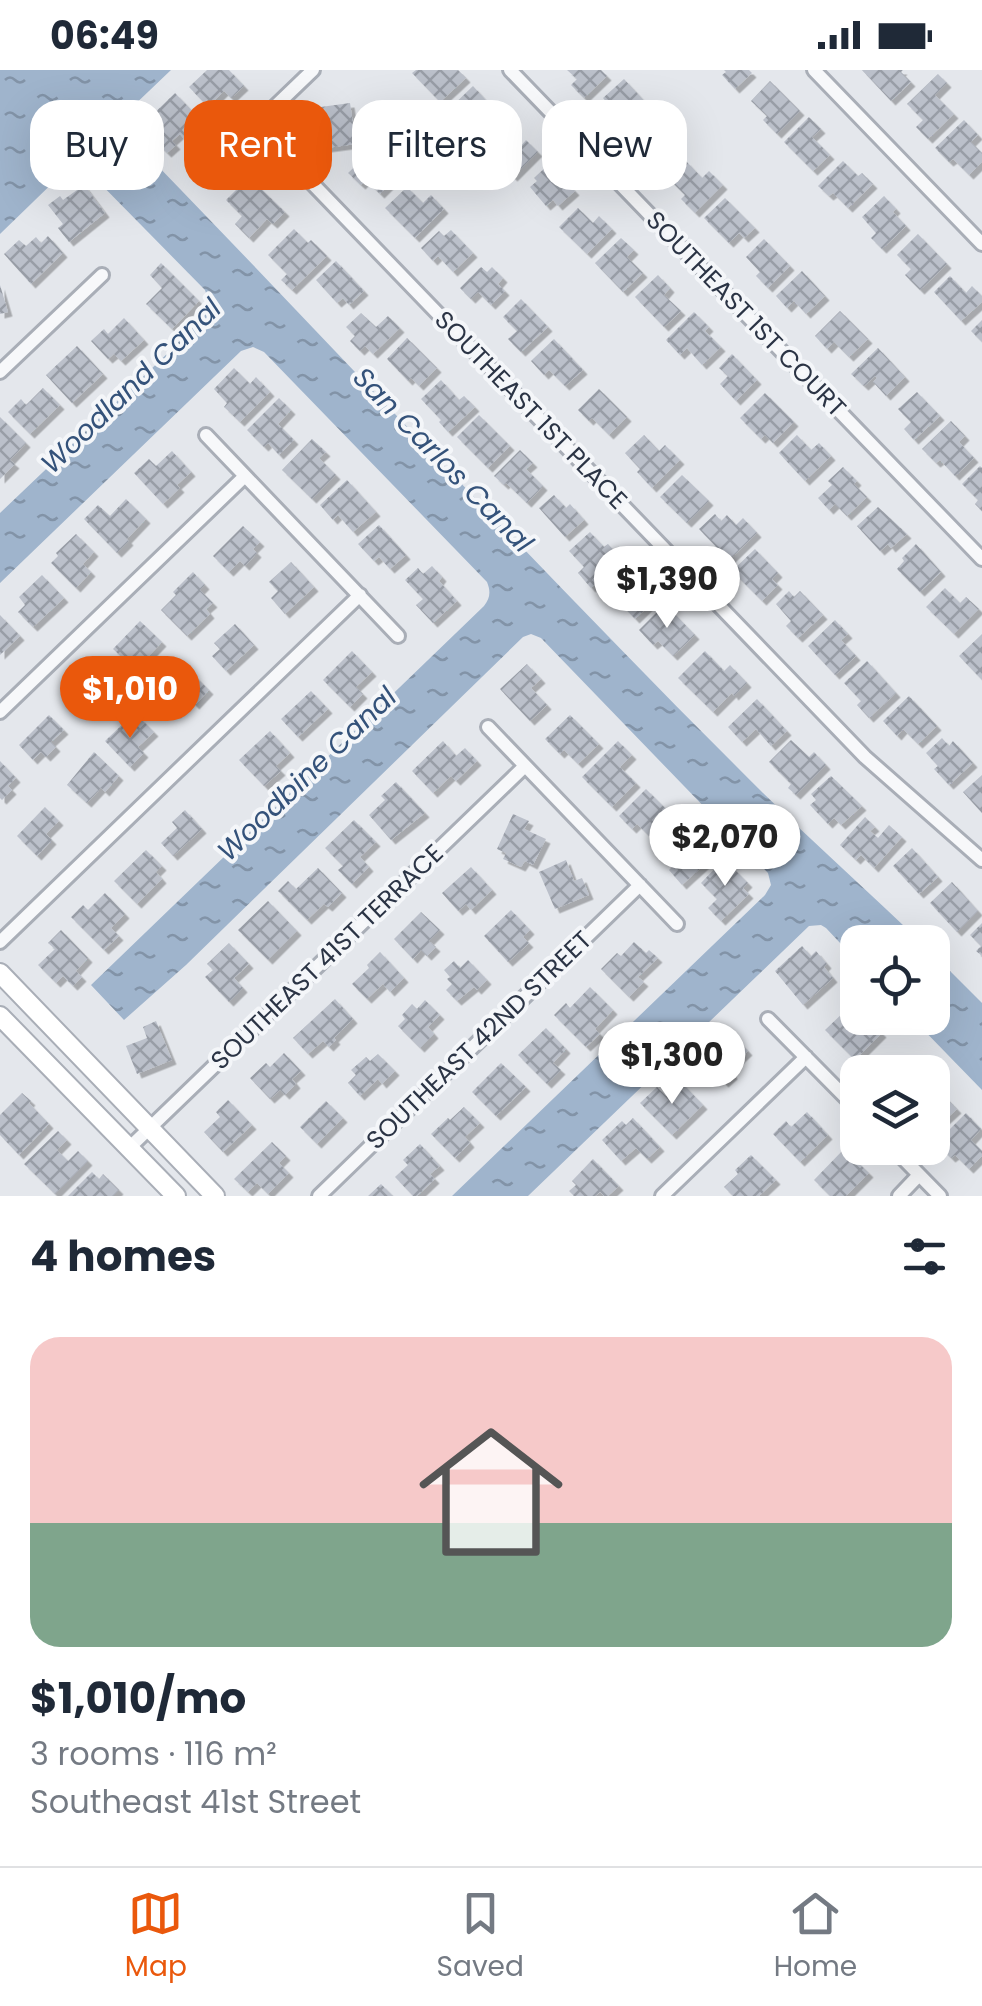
<!DOCTYPE html>
<meta charset="utf-8">
<style>
body{margin:0;font-family:Poppins,sans-serif;background:#f2f2f3;color:#1f2937;height:100vh;display:flex;flex-direction:column;font-size:38px;white-space:nowrap}
*{box-sizing:border-box;margin:0}
p{font-size:32px;color:#747a83}
.icon{flex:none;width:55px;height:55px;fill:none;stroke:currentColor;stroke-width:2;stroke-linecap:round;stroke-linejoin:round}
.map{position:relative;height:1126px;overflow:hidden}
.drawer{display:flex;flex-direction:column;background:#fff;flex:1}
.drawer>*{flex:none}
.banner{position:absolute;left:30px;top:30px;width:922px;height:90px;display:flex;gap:20px}
.tools{position:absolute;left:840px;top:855px;display:grid;gap:20px}
.tools a{display:grid;place-items:center;width:110px;height:110px;border-radius:20px;background:#fff;box-shadow:0 10px 40px #0002;font-size:50px}
.price{position:absolute;translate:-50% -85px;padding:0 22px;border-radius:35px;background:#fff;color:#222;font-size:32px;line-height:65px;filter:drop-shadow(0 2px 5px #0008)}
.price::after{content:'';position:absolute;left:50%;top:60px;width:30px;height:22px;margin-left:-15px;background:inherit;clip-path:polygon(0 0,100% 0,50% 100%)}
.price.on{background:#ea580c;color:#fff}
ul{padding:0;list-style:none}
li{display:grid;align-content:center;gap:20px;height:530px;padding:0 30px}
li span{display:grid;place-items:center;height:310px;border-radius:30px;color:#555}
li>.icon{margin-inline-start:auto}
span .icon{width:180px;height:180px;fill:#fffc;stroke-width:1}
li b{font-size:42px}
h2{display:flex;justify-content:space-between;align-items:center;height:120px;padding:0 30px;font-size:42px}
.tag{padding:0 35px;border-radius:30px;background:#fff;box-shadow:0 10px 40px #0002;font-size:35px;line-height:90px}
.tag.on{background:#ea580c;color:#fff}
.status{display:flex;justify-content:space-between;align-items:center;height:70px;padding:0 50px;background:#fff;direction:ltr}
.status svg{height:28px;fill:currentColor}
.dock{display:flex;justify-content:space-around;align-items:center;height:140px;border-top:2px solid #e0e1e3;background:#fff;font-size:28px;color:#747a83}
.dock a{display:grid;justify-items:center;gap:5px}
.dock .on{color:#ea580c}
.map>svg:first-child{display:block}
.water{fill:url(#water-ripples)}
.building{fill:url(#building-cross-hatch);filter:url(#shadow)}
.lines{fill:none;stroke-linecap:round;stroke-linejoin:round}
.street-casing{stroke:#a9aeb7;stroke-width:18}
.secondary-casing{stroke:#a9aeb7;stroke-width:22}
.street{stroke:#f7f8fa;stroke-width:12}
.secondary{stroke:#fff;stroke-width:18}
.labels{text-anchor:middle;dominant-baseline:central;stroke-width:8;stroke-linejoin:round;paint-order:stroke}
.street-label{font-size:25px;fill:#2b3445;stroke:#f4f6f9}
.water-label{font-size:28px;font-style:italic;fill:#34527a;stroke:#f4f6f9}
</style>
<div class="status"><b>06:49</b><svg viewBox="0 0 49 12"><path d="M0 12V9h3v3zM5 12V6h3v6zM10 12V3h3v9zM15 12V0h3v12zM26 1h20v11H26zM47 4h2v5h-2z"/></svg></div>
<div class="map">
<svg width="982" height="1126" viewBox="0 0 982 1126">
<defs>
<pattern id="water-ripples" width="26" height="14" patternUnits="userSpaceOnUse" patternTransform="scale(2.5)"><rect width="26" height="14" fill="#9fb4cc"/><path d="M2 4q2-2 4 0t4 0M15 11q2-2 4 0t4 0" fill="none" stroke="#8293a7"/></pattern>
<pattern id="building-cross-hatch" width="8" height="8" patternUnits="userSpaceOnUse" patternTransform="scale(2.5)"><rect width="8" height="8" fill="#bbc0ca"/><path d="M0 0l8 8M0 8l8-8" fill="none" stroke="#989da6"/></pattern>
<filter id="shadow"><feDropShadow dx="4.5" dy="4.5" stdDeviation="0" flood-color="#0004"/></filter>
</defs>
<rect width="100%" height="100%" fill="#e4e7ec"/>
<path class="water" d="M0,0H171L127,42L122,52L126,63C330,273 528,488 735,695C795,756 859,813 921,872H858L857,891L826,858L821,855L809,856L528,1126H452L765,825L771,815L768,803L541,568L531,564L523,567L186,895L124,950L91,915L484,536C490,528 491,522 487,512L264,282L253,277L241,281L0,513V443L170,281L205,244L209,232L205,220L83,96L71,97L66,100L0,164Z
M933,884L982,933V1020L912,948H932Z"/>
<path class="building" d="M207,0H229L244,16L231,28L224,21L208,37L189,17Z
M416,0H458L466,8L440,32L412,3Z
M567,0H601L607,6L584,28L571,15L577,9Z
M724,0H749L752,3L735,19L722,5L726,2Z
M862,0H903L901,2L911,12L891,31Z
M938,4L947,13L935,25L954,44L928,69L916,57L923,50L907,34Z
M624,9L649,36L617,67L603,53L615,42L603,28Z
M770,11L800,41L777,64L763,50L767,46L751,31Z
M473,16L502,48L482,67L467,50L459,57L446,42Z
M175,23L204,53L186,71L180,64L172,71L176,75L167,83L140,57Z
M350,33L356,74L326,78L323,55L309,57L306,39Z
M809,47L821,59L812,67L830,85L813,101L784,72Z
M964,50L978,65L971,72L982,83V92L969,105L953,89L949,92L935,78Z
M656,56L679,81L659,99L648,86L643,90L629,75L645,61L648,64Z
M505,62L520,77L526,70L538,82L513,107L486,80Z
M370,82L378,90L382,85L392,95L388,100L396,108L380,124L366,110L361,115L348,103Z
M686,91L702,108L709,101L723,115L695,143L681,129L685,125L669,109Z
M843,91L858,106L862,103L873,114L848,138L833,123L829,126L818,116Z
M549,94L575,121L558,136L553,130L546,136L530,117L537,111L534,108Z
M249,107L285,142L273,154L267,149L249,168L235,154L242,146L226,130Z
M84,115L105,143L69,172L58,158L63,154L48,135L60,126L63,130Z
M407,117L423,133L431,125L444,139L415,168L385,138Z
M884,126L896,139L893,142L906,156L882,179L871,168L876,163L862,147Z
M725,128L755,158L744,168L739,163L729,173L704,148Z
M578,138L593,153L599,146L612,159L587,184L559,157Z
M294,159L308,173L311,170L327,186L292,220L281,210L287,204L268,185Z
M451,160L473,183L453,202L438,186L433,191L421,178L439,161L444,166Z
M918,164L947,194L920,220L905,205L911,199L897,185Z
M48,166L63,183L31,214L4,184L19,170L26,176L36,167L41,173Z
M621,168L634,180L627,187L643,203L623,222L595,193Z
M764,169L790,196L768,218L756,206L760,202L746,187Z
M336,191L364,221L349,235L343,228L337,233L316,210Z
M161,193L199,231L172,259L146,234L162,218L150,205Z
M481,197L487,202L492,197L503,208L498,214L505,221L491,235L478,222L471,229L460,218Z
M802,201L825,226L806,244L794,231L787,238L776,226Z
M658,205L670,218L664,225L681,241L664,257L635,227Z
M950,206L966,223L972,216L982,226V232L961,251L934,222Z
M0,215L8,242L0,244Z
M521,229L548,257L521,282L508,269L517,261L503,247Z
M840,241L868,269L849,287L834,272L827,279L815,266Z
M694,242L709,257L705,261L721,277L702,295L687,278L680,285L666,270Z
M361,243L376,257L388,246L400,258L373,284L365,276L360,281L350,271L355,266L346,257Z
M124,248L144,270L121,291L114,284L108,289L91,271L104,259L108,264Z
M982,250V272L971,261Z
M407,268L437,298L419,316L411,308L408,311L387,289Z
M554,269L583,300L565,316L549,300L544,305L531,291Z
M77,276L103,304L72,333L46,305Z
M878,278L905,307L886,326L873,312L877,308L875,306L864,316L851,304Z
M732,284L757,310L736,331L720,314L728,306L719,298Z
M234,298L250,314L256,307L270,322L240,352L224,337L227,333L214,319Z
M441,310L459,330L464,326L475,337L448,362L439,352L441,350L421,329Z
M43,318L60,335L30,364L8,342L21,329L26,335Z
M599,319L627,347L609,365L592,348L589,351L578,340Z
M917,322L940,346L914,370L904,359L911,352L898,339Z
M765,323L794,352L773,373L765,365L761,369L740,348Z
M279,328L291,340L278,354L294,370L279,385L268,373L264,377L247,360Z
M479,345L510,376L488,398L457,367Z
M0,347L26,373L10,390L15,394L0,409Z
M951,351L965,366L959,372L974,388L955,406L940,390L936,393L922,379Z
M644,365L659,381L665,375L680,390L652,418L637,402L640,399L625,383Z
M797,365L811,380L819,373L831,386L805,411L779,383Z
M312,369L326,382L319,388L336,405L312,429L282,400Z
M520,380L533,393L526,399L543,416L527,433L506,413L504,415L494,406Z
M172,381L191,402L177,415L180,418L163,434L134,403L149,389L156,396Z
M980,396L982,398V441L975,434L978,430L962,414Z
M843,397L857,411L854,414L867,427L847,446L835,434L829,440L818,428L832,415L828,411Z
M682,405L709,431L687,453L660,427Z
M347,410L376,442L353,462L338,445L333,450L320,435Z
M554,425L566,438L570,434L584,450L565,467L539,438Z
M126,429L146,449L127,469L129,471L117,483L84,449L98,435L110,446Z
M878,437L907,464L891,478L888,474L880,481L857,456Z
M715,444L721,451L727,445L736,455L743,448L757,463L729,490L699,459Z
M379,455L406,485L390,499L379,487L374,491L358,474Z
M243,456L260,472L253,479L257,483L245,496L240,491L229,502L213,486Z
M590,462L604,477L608,474L622,489L591,518L578,503L584,497L569,481Z
M76,464L94,482L83,494L91,502L76,518L51,493L58,486L56,483Z
M916,474L941,502L920,522L897,499L904,491L902,488Z
M755,479L778,503L772,509L778,515L762,531L732,501Z
M291,492L314,517L285,544L271,528L278,521L269,512Z
M432,496L442,507L439,511L457,531L433,553L416,535L423,529L405,510L418,498L423,504Z
M629,497L658,527L635,549L607,519Z
M193,502L205,515L200,520L213,533L206,539L210,544L187,566L161,540L176,525L173,522Z
M42,505L64,528L33,557L18,542L25,535L19,527Z
M945,518L960,533L966,527L979,539L954,564L926,537Z
M789,521L794,527L800,521L823,545L798,568L786,556L791,551L776,534Z
M665,534L695,565L673,586L658,571L653,575L639,560Z
M0,545L20,566L0,585Z
M835,550L848,564L841,570L856,586L835,605L808,576Z
M140,551L162,572L142,593L134,586L128,593L113,579Z
M235,554L254,575L226,601L212,586L220,579L214,573Z
M982,564V610L959,586Z
M352,581L372,602L356,617L363,624L350,637L323,610Z
M705,581L724,601L730,595L747,613L734,626L732,623L713,642L678,608Z
M867,591L896,623L869,648L857,635L861,631L844,613Z
M527,594L541,609L531,618L547,635L530,651L500,619Z
M187,598L209,620L195,635L190,630L176,644L163,631L167,626L156,615L170,600L178,607Z
M97,601L112,617L84,643L66,625L78,614L81,617Z
M311,621L328,639L298,667L281,649Z
M909,626L937,656L918,674L903,659L897,666L883,651Z
M757,629L787,661L771,676L756,659L742,672L728,657Z
M49,645L64,660L51,672L56,677L46,687L41,682L33,690L19,675Z
M570,645L599,674L578,694L564,680L560,684L545,669Z
M140,648L154,662L138,677L144,683L130,697L105,671L127,650L132,655Z
M270,661L290,683L276,696L281,701L264,716L239,690Z
M942,668L949,676L953,671L973,693L949,715L934,699L938,696L926,683Z
M791,670L809,687L814,682L826,695L796,725L788,718L791,714L769,692Z
M443,671L456,686L465,678L477,691L456,711L451,706L433,723L412,701Z
M618,671L632,685L620,697L636,713L612,737L582,707Z
M94,682L119,706L105,722L101,718L87,733L67,715Z
M0,691L16,708L8,716L12,720L2,730L0,728Z
M982,705V743L963,722Z
M831,706L862,736L841,755L834,748L828,754L810,735L816,730L811,724Z
M396,712L425,743L391,770L369,745L385,730L381,726Z
M646,719L675,748L653,770L637,754L632,759L619,746Z
M45,737L59,751L46,764L52,770L37,786L17,766Z
M185,740L202,759L173,786L161,773L177,758L172,752Z
M513,744L529,751L524,759L546,769L533,795L525,791L521,797L503,789L506,783L497,779Z
M865,747L875,757L870,761L878,768L889,755L902,767L874,798L861,785L856,790L840,775Z
M354,750L376,772L360,787L369,797L352,814L338,800L343,796L325,778Z
M686,752L716,784L682,815L669,800L673,796L657,780Z
M912,778L938,807L919,824L893,796Z
M146,780L162,796L156,802L162,809L137,834L114,811Z
M724,789L748,813L743,818L749,824L721,851L708,838L717,829L701,813Z
M566,790L574,811L582,808L589,825L555,839L539,802Z
M471,797L492,820L471,840L466,834L458,841L442,823Z
M318,798L342,823L328,837L324,834L307,850L278,821L288,811L296,819Z
M952,812L978,841L957,862L930,833Z
M105,823L125,844L111,858L119,866L104,880L71,847L83,835L88,840Z
M268,831L297,861L268,890L238,860Z
M511,840L530,860L523,867L529,873L508,892L484,866Z
M421,842L440,860L429,871L436,877L427,886L421,880L413,889L394,869Z
M982,853V886L976,881L981,876L970,865Z
M61,860L88,888L76,901L82,907L73,916L63,906L56,913L38,895L55,879L48,873Z
M634,872L646,883L649,880L658,888L638,907L644,912L629,927L601,899L617,883L621,886Z
M229,873L249,894L234,908L243,918L229,932L205,907L213,900L207,894Z
M802,876L811,886L816,881L827,894L824,897L833,908L803,935L775,901Z
M380,882L404,908L390,922L383,914L367,929L352,914L369,898L367,895Z
M468,890L487,910L477,920L474,917L457,931L446,920L452,914L447,909L450,907L444,900L454,891L460,898Z
M590,917L613,940L595,959L600,964L586,977L554,945L566,933L570,938Z
M335,929L353,949L334,968L336,970L329,977L323,971L308,984L293,968Z
M425,930L440,945L428,957L434,964L420,978L398,956L405,949L402,945L412,934L417,939Z
M847,939L858,950L861,948H866L882,963L855,990L825,960Z
M156,951L172,990L137,1004L126,976L147,968L143,957Z
M720,957L728,965L731,963L748,981L730,998L733,1005L724,1013L694,982Z
M546,958L566,979L553,993L561,1000L547,1014L518,985Z
M284,983L301,1001L292,1009L296,1014L285,1025L280,1020L270,1029L250,1008L266,993L270,997Z
M378,984L395,1001L382,1014L378,1009L360,1026L348,1013L356,1005L351,1000L366,987L370,991Z
M501,993L526,1017L496,1046L472,1022Z
M681,1012L703,1035L672,1065L640,1033L657,1017L666,1026Z
M932,1013L957,1039L935,1059L932,1057Z
M22,1023L31,1031L29,1033L49,1054L19,1085L0,1065V1045Z
M228,1030L252,1055L223,1082L204,1062L220,1047L216,1042Z
M326,1031L343,1048L317,1074L300,1057Z
M464,1037L480,1053L465,1067L470,1073L455,1088L431,1064L448,1048L450,1050Z
M807,1042L828,1065L800,1092L773,1064L786,1051L791,1057Z
M966,1043L981,1059L971,1070L982,1081V1086L969,1099L955,1085L951,1088L936,1073Z
M633,1048L660,1077L647,1089L636,1078L621,1091L602,1070L622,1051L626,1055Z
M58,1061L67,1070L57,1080L68,1091L78,1081L88,1091L55,1124L24,1094Z
M272,1072L286,1086L279,1093L289,1103L268,1124L257,1113L248,1122L234,1109Z
M420,1074L440,1096L430,1104L435,1109L417,1126H413L395,1107L408,1095L403,1090Z
M844,1079L869,1103L846,1126H830L814,1110Z
M751,1085L776,1110L759,1126H733L724,1117L738,1104L735,1100Z
M593,1089L619,1116L608,1126H604L600,1122L595,1126H574L569,1121L576,1115L572,1111Z
M92,1102L99,1109L103,1104L119,1120L113,1126H68Z
M381,1114L393,1126H368Z"/>
<g class="lines">
<g class="street-casing">
<path id="street" d="M510,0L982,489
M814,0L982,174
M256,55L865,687L982,790
M211,98L313,0
M0,302L102,205
M206,365L398,566
M0,642L245,406
M488,657L677,854
M0,872L360,525
M768,949L858,1040
M129,1078L525,696
M893,1078L940,1126
M319,1126L640,815
M662,1126L806,987
M899,1126L919,1105"/>
</g>
<g class="secondary-casing">
<path id="secondary" d="M0,903L215,1126
M0,946L176,1126"/>
</g>
<use href="#street" class="street"/>
<use href="#secondary" class="secondary"/>
</g>
<g class="labels">
<g class="street-label">
<text transform="translate(746 244) rotate(46)">SOUTHEAST 1ST COURT</text>
<text transform="translate(531 340) rotate(46)">SOUTHEAST 1ST PLACE</text>
<text transform="translate(327 887) rotate(-44)">SOUTHEAST 41ST TERRACE</text>
<text transform="translate(479 970) rotate(-44)">SOUTHEAST 42ND STREET</text>
</g>
<g class="water-label">
<text transform="translate(131 316) rotate(-44)">Woodland Canal</text>
<text transform="translate(443 390) rotate(46)">San Carlos Canal</text>
<text transform="translate(307 704) rotate(-44)">Woodbine Canal</text>
</g>
</g>
</svg>
<div class="tools">
<a><svg class="icon" aria-label="locate" viewBox="0 0 24 24"><circle cx="12" cy="12" r="6"/><path d="M12 2v4M12 18v4M2 12h4M18 12h4"/></svg></a>
<a><svg class="icon" aria-label="layers" viewBox="0 0 24 24"><path d="M12 4l9 5-9 5-9-5zM3 14l9 5 9-5"/></svg></a>
</div>
<b class="price" style="left:667px;top:561px">$1,390</b>
<b class="price on" style="left:130px;top:671px">$1,010</b>
<b class="price" style="left:725px;top:819px">$2,070</b>
<b class="price" style="left:672px;top:1037px">$1,300</b>
<div class="banner">
<a class="tag">Buy</a>
<a class="tag on">Rent</a>
<a class="tag">Filters</a>
<a class="tag">New</a>
</div>
</div>
<section class="drawer">
<h2>4 homes<svg class="icon" aria-label="filters" viewBox="0 0 24 24"><path d="M4 7h16M4 17h16"/><circle cx="9" cy="7" r="2"/><circle cx="15" cy="17" r="2"/></svg></h2>
<ul>
<li><span style="background:linear-gradient(#f6c9c9 60%,#7fa58c 0)"><svg class="icon" aria-label="home" viewBox="0 0 24 24"><path d="M3 11l9-7 9 7M6 9v11h12V9"/></svg></span><div><b>$1,010/mo</b><p>3 rooms · 116 m²</p><p>Southeast 41st Street</p></div></li>
</ul>
</section>
<nav class="dock">
<a class="on"><svg class="icon" aria-label="map" viewBox="0 0 24 24"><path d="M3 6l6-2 6 2 6-2v14l-6 2-6-2-6 2zM9 4v14M15 6v14"/></svg>Map</a>
<a><svg class="icon" aria-label="saved" viewBox="0 0 24 24"><path d="M7 4h10v16l-5-4-5 4z"/></svg>Saved</a>
<a><svg class="icon" aria-label="home" viewBox="0 0 24 24"><path d="M3 11l9-7 9 7M6 9v11h12V9"/></svg>Home</a>
</nav>
